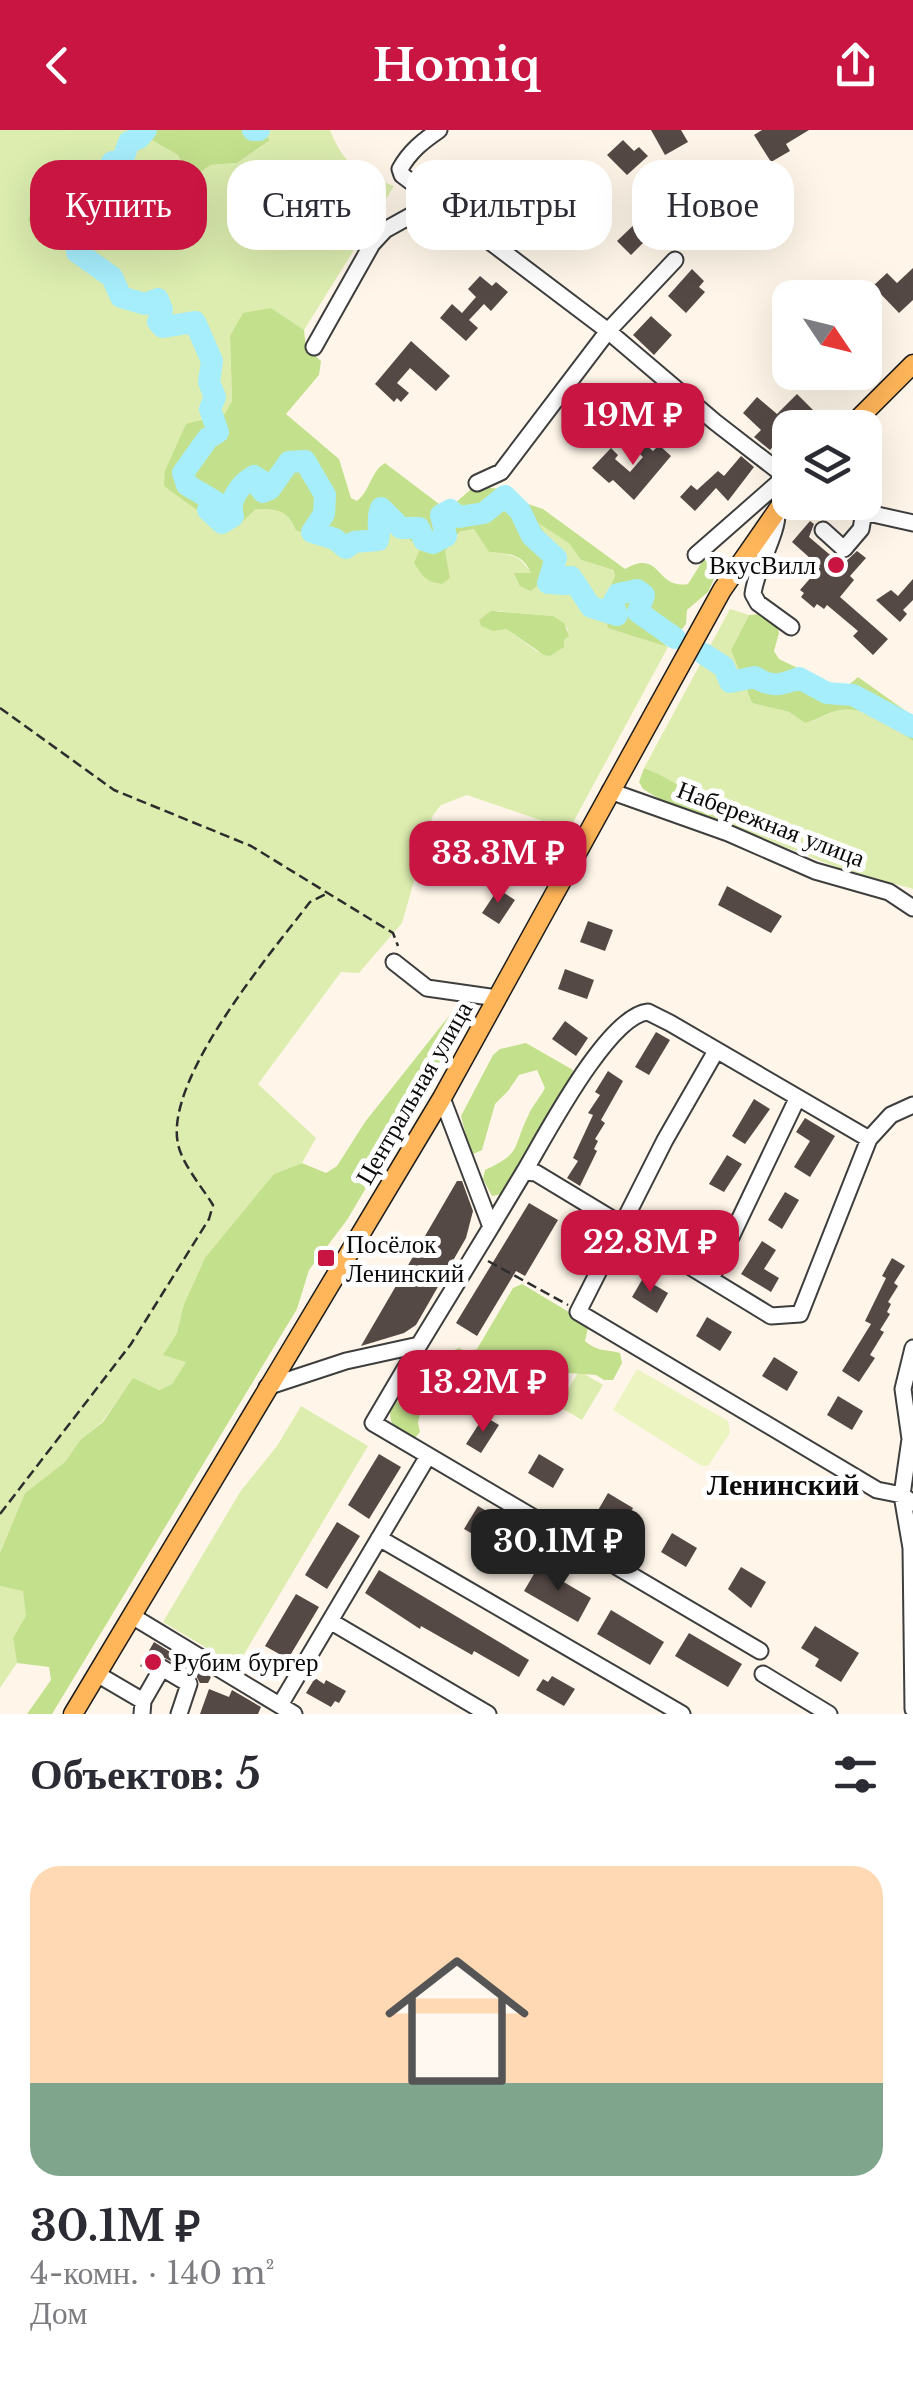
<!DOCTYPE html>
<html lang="ru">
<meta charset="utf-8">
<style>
body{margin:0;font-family:"Libre Baskerville",serif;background:#f7f7f7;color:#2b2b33;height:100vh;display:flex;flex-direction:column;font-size:38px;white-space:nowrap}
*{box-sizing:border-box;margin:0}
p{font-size:32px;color:#7c7c81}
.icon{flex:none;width:55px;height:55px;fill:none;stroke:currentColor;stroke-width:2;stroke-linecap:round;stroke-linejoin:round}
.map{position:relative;height:1584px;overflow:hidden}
.sheet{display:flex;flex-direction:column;background:#fff;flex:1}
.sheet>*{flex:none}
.banner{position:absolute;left:30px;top:30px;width:855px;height:90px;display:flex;gap:20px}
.needle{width:65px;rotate:125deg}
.tools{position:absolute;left:772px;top:150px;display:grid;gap:20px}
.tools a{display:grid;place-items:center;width:110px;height:110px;border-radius:20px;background:#fff;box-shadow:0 10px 40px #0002;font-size:50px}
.price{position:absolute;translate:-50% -85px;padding:0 22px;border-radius:20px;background:#c91542;color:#fff;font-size:32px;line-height:65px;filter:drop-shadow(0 2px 5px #0008)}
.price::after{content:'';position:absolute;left:50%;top:60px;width:30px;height:22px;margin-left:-15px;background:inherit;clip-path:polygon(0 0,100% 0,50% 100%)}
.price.current{background:#222;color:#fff}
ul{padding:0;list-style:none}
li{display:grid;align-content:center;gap:20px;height:530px;padding:0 30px}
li+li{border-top:2px solid #e1e1e2}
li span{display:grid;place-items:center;height:310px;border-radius:30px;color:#555}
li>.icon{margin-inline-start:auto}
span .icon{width:180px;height:180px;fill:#fffc;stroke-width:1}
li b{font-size:42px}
h2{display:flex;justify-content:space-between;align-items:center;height:120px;padding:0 30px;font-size:42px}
.pill{padding:0 35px;border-radius:30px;background:#fff;box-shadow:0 10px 40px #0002;font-size:35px;line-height:90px}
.pill.current{background:#c91542;color:#fff}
header{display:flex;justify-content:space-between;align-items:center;height:130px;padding:0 30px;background:#c91542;color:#fff;font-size:45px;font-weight:700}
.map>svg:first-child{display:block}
.green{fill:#dcedaf;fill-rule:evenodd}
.forest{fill:#c3e08c}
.pitch{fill:#ecf4c2}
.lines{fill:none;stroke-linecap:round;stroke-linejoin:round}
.river{stroke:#a7eefd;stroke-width:22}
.building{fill:#554946}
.minor-casing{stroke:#3e3e3e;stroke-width:19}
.major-casing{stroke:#1c1c1c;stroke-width:21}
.path{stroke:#2d2d2d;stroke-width:2.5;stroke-dasharray:10 5;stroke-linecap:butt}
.minor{stroke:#fff;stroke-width:15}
.major{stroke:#ffb559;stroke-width:18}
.poi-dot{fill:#c91542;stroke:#fff;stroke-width:4}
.labels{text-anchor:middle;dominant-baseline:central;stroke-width:10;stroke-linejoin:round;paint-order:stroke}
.poi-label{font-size:25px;fill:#0b0b0b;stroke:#fff;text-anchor:start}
.street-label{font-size:25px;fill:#0b0b0b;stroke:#fff}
.quarter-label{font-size:30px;font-weight:bold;fill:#0b0b0b;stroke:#fff}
</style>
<header><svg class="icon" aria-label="back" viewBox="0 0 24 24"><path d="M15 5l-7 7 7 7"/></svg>Homiq<svg class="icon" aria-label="share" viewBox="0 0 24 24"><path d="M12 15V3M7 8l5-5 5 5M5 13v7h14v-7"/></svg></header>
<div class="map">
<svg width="913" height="1584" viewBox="0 0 913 1584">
<rect width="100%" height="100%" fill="#fff6e9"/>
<path class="green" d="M0,0H134L178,25L210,35L237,33L268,12L266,0H330C345,37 358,42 394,56L304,200L271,178L230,206L232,271L226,284L238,396L256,379H280L291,388L386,396L421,417L434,453L442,454L450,447L444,421L461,402L475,399L489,422C528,426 516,429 541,452L559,445L535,391L570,413L581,430L612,440L615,446L603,473L609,497L668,517L569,700L467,665L441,675L433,685L402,793L359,843L341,842L258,954L316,1008L302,1033L274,1044L183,1177L177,1203L164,1224L186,1232L172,1254L158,1260L133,1249L102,1292L80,1310L65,1332L25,1363L0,1423ZM60,46L84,69L76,86L32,77L44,68ZM497,481L553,486L568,499L564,510L538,522L506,499Z
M730,479L749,485L731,520L752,573L789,582L805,593C817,590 825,585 836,581C860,572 894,598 913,611V759L892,753L884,756L721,692L722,680C710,671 698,668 686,661C671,651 661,645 644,638Z
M579,1241L603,1255L582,1290L558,1276Z
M301,1276L368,1316L237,1536L163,1492L240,1362L277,1316Z
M0,1456L23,1460L27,1486L13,1508L17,1533L0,1558Z"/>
<path class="forest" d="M134,0H266L269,11L237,33L210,35L191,50L178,25Z
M60,45L80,47L88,56C80,83 74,108 42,110L28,90C34,73 50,60 60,45Z
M271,178L304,200L306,218L321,231L319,245L286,284L339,329L351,368L357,371C370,361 371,341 385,333L443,377L452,376L470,360L482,357L509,360L525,373L543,379L625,439C662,418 655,460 688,454L705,427L710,425L722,432L708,462L687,480L686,494L682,499L663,505L660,511L668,517L608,498L603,473L615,446L613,440L581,430L569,413L538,393L565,434L559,445L541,452L531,461L520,456L514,443H531C522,423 509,424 489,422L474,399L460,402L445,421L450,448L442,454C427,453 422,445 414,433L421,417L387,396L377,418L346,424L296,400C287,379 277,379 256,379L238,396L226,401L164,356L165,341L186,294L225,284L232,271L230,206L243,183Z
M491,481L553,486L564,493L569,506L564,510V517L550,526L544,525L506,499L493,501L481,496L479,490Z
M759,484L776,493L779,503L774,521L779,529L843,560L858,547L913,586V611C894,598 866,576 841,580C830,581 818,590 805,593L789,582L752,573L731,520L749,485Z
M644,638C662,645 670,650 687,661C698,668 710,671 722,680L721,692L666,673L643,659L639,652Z
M460,872H476L347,1090L309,1140L297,1179L52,1584H27L51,1550L49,1537L17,1533L13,1508L26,1486L23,1461L0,1456V1423L25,1363L65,1332L80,1310L103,1292L133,1248L159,1260L172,1254L186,1232L163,1225L177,1203L183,1177L205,1128L274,1044L302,1033L326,1043L337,1036L365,992Z
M526,913L573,940L570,952L502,1064L492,1066L483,1049L485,1040C522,1023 512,1019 528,986C532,976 540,968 545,958L537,940L519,945L508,961L495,974L482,1020L471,1025L461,986L493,925L500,919Z
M522,1154L589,1194L585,1211C598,1222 605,1219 620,1223L622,1233L613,1250H604L596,1245L568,1243L533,1225L526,1231L512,1255L495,1249L486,1252L460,1244L445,1269L420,1284L418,1293L420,1302L414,1309H404L391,1291L390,1281L432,1225L441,1226L459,1218L467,1222L477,1219L513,1158Z"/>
<path class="pitch" d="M637,1239L728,1291L730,1303L708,1336H702L613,1280Z"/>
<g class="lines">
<path class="river" d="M146,0L139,8L129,12L123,29L112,32L107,43L97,48L99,78L92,72L84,93L89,107L76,113L77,122L112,147L121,167L145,174L158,169L162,180L158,192L163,197L195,192L212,231L209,252L215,267L210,279L218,302L208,308L183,343L187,355L216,372L215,377L208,380L222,393L233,386C228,370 240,354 254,346L262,351L259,357L263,362L270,359L289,332L305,331L325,365L324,384L312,402L335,409L346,418L354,412L378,410C381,398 376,390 381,378L401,398H419L424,410L433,413L446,406L441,385L450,380L459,387L484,383L505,366L520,381L532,406L556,428L548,453L565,454L564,447H571L591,477L617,485L613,473L618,464L637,460L644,465L638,482L675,508
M253,0H259
M704,524L724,537L730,552L755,547C772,558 781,555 799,548L827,563L853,565L913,597"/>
</g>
<path class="building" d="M651,0H681L688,12L665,25Z
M762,0H809L786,14L790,21L771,32L754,5Z
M623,10L634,21L639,17L648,26L627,45L607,25Z
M555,58L594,93L578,112L562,98L546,116L532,103L548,85L539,76Z
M641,88L654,102L631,125L617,111Z
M913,138V170L899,183L873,156L887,143L897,153Z
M692,139L704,151L699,157L705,162L686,183L668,166Z
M480,146L492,156L496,152L508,162L491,181L484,174L469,190L478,198L466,211L440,188L452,174L462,183L476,167L468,159Z
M651,186L672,205L654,225L633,205Z
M411,211L450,246L436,261L410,238L397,253L409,263L401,272L397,268L394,272L375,254Z
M797,264L813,280L801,292L798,289L770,320L754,307L761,300L743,283L757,267L777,284Z
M636,306L653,321L659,315L671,326L634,370L613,350L609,353L592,338L611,318L618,325L615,329L630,342L643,327L629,314Z
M741,326L754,337L728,371L716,358L695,381L680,367L691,355L697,360L718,341L724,346Z
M810,391L814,394L809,407L842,435L857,421L866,428L850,446L854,450L840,467L888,509L873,525L853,506L858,501L827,475L824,479L817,474L814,478L801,467L804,463L800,460L820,437L792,412Z
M913,449V470L903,480L907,484L900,492L876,470L891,460L898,466Z
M489,707L516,719L507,738L481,727Z
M727,756L782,786L771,803L718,775Z
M498,759L515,770L499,794L482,783Z
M588,791L613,800L605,821L580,812Z
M565,839L594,850L587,869L558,859Z
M565,891L588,908L576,926L552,909Z
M656,902L670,910L649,945L635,937Z
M608,941L623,951L601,990L605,993L595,1009L598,1011L594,1019L597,1021L580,1056L567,1048L578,1031L573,1028L593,985L588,983L600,965L595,962Z
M754,969L770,979L745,1014L732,1006Z
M805,988L835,1006L810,1047L794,1037L810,1011L796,1002Z
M727,1025L742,1034L724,1062L709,1054Z
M457,1051H462L473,1081L466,1108L416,1195L404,1203L361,1216Z
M785,1062L799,1070L782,1099L768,1090Z
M529,1073L558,1090L525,1146L516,1141L477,1206L456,1193Z
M762,1111L776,1120L764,1139L779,1148L771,1162L741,1144Z
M892,1128L905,1136L894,1153L898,1156L888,1172L891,1174L887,1182L890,1184L880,1200L884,1202L870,1225L875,1228L859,1252L842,1241L871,1194L865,1191L886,1148L882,1146Z
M643,1148L668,1163L657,1183L632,1167Z
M707,1187L732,1202L720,1221L696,1206Z
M774,1227L798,1242L787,1261L762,1246Z
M838,1266L863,1281L852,1300L827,1285Z
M484,1286L499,1295L481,1323L466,1314Z
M379,1324L401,1337L369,1389L348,1375Z
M539,1324L564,1339L553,1358L528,1343Z
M608,1363L633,1378L622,1397L597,1382Z
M478,1376L531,1407L517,1430L464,1399Z
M337,1392L360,1406L327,1459L305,1445Z
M672,1403L697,1418L686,1437L661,1422Z
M538,1437L591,1468L578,1492L524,1461Z
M741,1437L766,1452L751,1478L728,1459Z
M379,1440L529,1530L519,1547L474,1521L472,1525L421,1496L420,1499L365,1463Z
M296,1464L319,1477L288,1529L265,1516Z
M611,1480L664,1512L650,1535L597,1504Z
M815,1496L859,1523L841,1552L815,1536L819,1529L801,1518Z
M689,1503L742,1534L728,1557L675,1526Z
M154,1512L211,1547L208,1553H200L195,1544L163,1527L156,1529L148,1540L140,1536Z
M552,1546L575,1559L564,1576L536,1560L543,1549L548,1552Z
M315,1548L324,1554L326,1550L346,1561L339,1573L335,1571L331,1577L306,1563Z
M209,1559L229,1567L232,1560L261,1577L258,1584H200Z"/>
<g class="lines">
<g class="minor-casing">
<path id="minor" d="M439,0C423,11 410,21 400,39L402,45L608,201L715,292L790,350
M314,217L372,114L385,100L412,85L428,65
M477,353L501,342L608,201L675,130
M819,372L913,393
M777,383C778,403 756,438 753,464L758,473L791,497
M823,400L844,419L861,399L864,382
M696,425L786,346
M610,661L728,703L815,741L889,762L913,778
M394,832L427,858L497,868
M869,1009L891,985L913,975
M524,1042C545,1007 608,885 648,882L670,893L869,1009L800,1184L771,1186L622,1095L665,1010L716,921
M491,1097L524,1042L536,1043L622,1095L578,1182L877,1360L902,1365L913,1373
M711,1149L797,969
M419,1215L373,1293L760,1521
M913,1218L903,1259L910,1309L902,1365L911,1418L913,1579
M267,1257L346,1231L419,1215L491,1097L442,968
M379,1408L682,1584
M132,1486L294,1584
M330,1491L488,1584
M97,1544L143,1571
M763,1544L829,1584
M280,1575L428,1326
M142,1584L143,1571L162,1538L189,1554L179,1584"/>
</g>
<g class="major-casing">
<path id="major" d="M849,298L913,234
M73,1584L442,968L722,460L790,362"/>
</g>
<path class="path" d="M0,578L114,660L251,716L393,803L398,816
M488,1131L568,1175
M0,1384L131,1214L209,1089L213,1075C202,1057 182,1034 178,1014C164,949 271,823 310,772L328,763"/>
<use href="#minor" class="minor"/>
<use href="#major" class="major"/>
</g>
<g class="poi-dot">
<circle cx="836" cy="435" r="10"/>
<rect x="316" y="1118" width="20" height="20" rx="5"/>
<circle cx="153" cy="1532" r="10"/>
</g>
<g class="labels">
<g class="poi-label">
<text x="816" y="435" text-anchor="end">ВкусВилл</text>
<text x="346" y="1114">Посёлок<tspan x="346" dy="29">Ленинский</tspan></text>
<text x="173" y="1532">Рубим бургер</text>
</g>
<g class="street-label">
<text transform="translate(771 694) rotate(21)">Набережная улица</text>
<text transform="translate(414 963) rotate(-60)">Центральная улица</text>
</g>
<g class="quarter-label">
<text x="783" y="1354">Ленинский</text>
</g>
</g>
</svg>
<div class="tools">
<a><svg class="needle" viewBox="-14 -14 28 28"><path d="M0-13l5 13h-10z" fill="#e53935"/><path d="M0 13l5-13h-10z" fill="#7c7c81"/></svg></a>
<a><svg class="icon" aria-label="layers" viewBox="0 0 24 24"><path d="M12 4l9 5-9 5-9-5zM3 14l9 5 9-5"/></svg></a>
</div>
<b class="price" style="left:633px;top:338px">19M ₽</b>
<b class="price" style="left:498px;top:776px">33.3M ₽</b>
<b class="price" style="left:650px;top:1165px">22.8M ₽</b>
<b class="price" style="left:483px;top:1305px">13.2M ₽</b>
<b class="price current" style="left:558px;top:1464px">30.1M ₽</b>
<div class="banner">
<a class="pill current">Купить</a>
<a class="pill">Снять</a>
<a class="pill">Фильтры</a>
<a class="pill">Новое</a>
</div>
</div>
<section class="sheet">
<h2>Объектов: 5<svg class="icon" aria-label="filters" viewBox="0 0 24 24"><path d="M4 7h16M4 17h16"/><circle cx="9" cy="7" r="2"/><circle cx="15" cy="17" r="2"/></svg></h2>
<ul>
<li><span style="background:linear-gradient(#ffd9b3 70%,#7fa58c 0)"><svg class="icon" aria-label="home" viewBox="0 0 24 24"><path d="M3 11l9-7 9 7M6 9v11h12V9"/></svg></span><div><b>30.1M ₽</b><p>4-комн. · 140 m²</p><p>Дом</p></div></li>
</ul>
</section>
